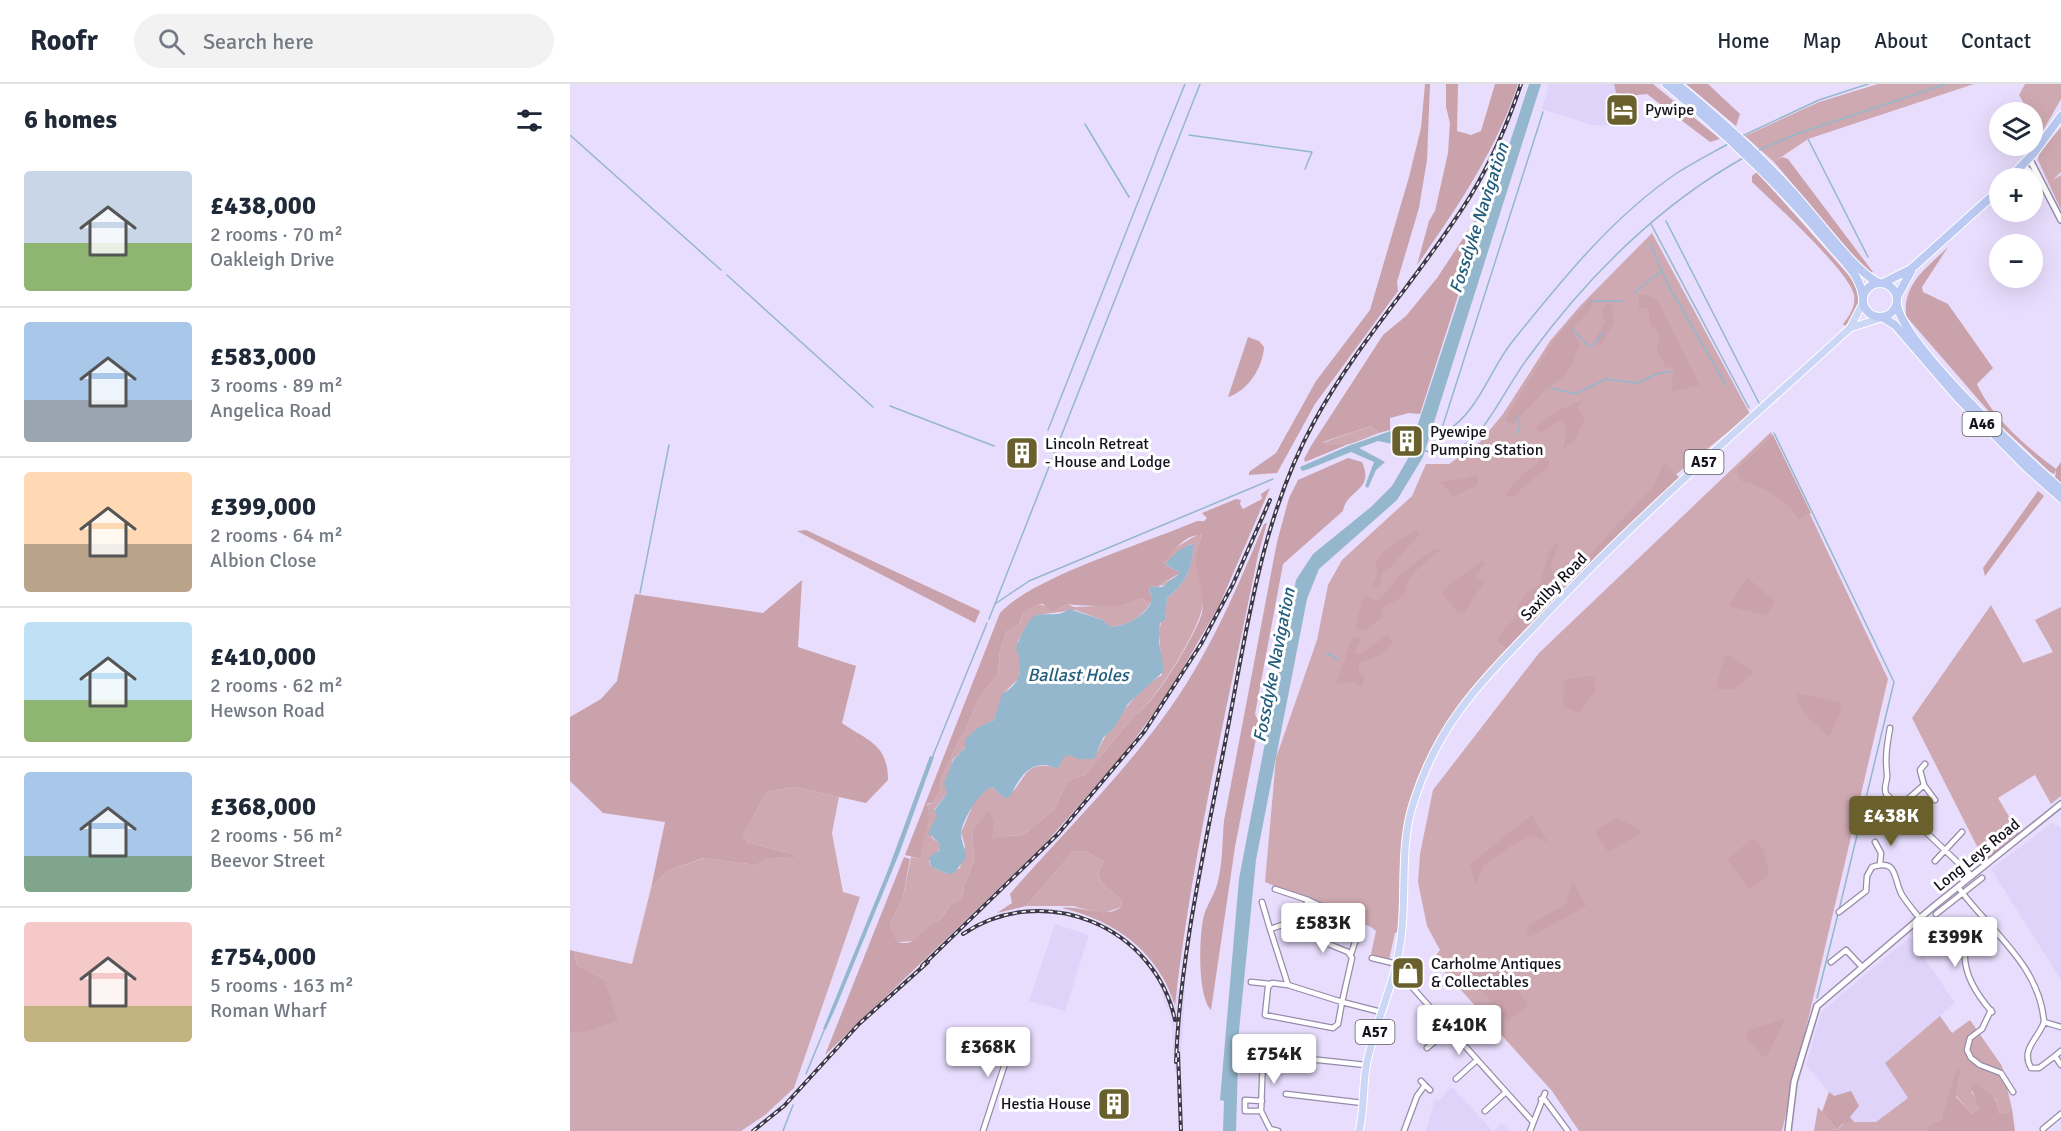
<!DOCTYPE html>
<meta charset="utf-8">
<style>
body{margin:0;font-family:Signika,sans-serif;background:#f2f2f3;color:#1f2937;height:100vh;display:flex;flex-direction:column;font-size:22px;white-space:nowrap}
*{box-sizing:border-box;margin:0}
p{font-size:20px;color:#747a83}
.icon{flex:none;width:33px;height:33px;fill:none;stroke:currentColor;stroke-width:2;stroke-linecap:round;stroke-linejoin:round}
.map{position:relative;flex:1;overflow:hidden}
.details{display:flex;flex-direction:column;background:#fff;width:570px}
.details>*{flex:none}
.fabs{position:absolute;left:1419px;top:18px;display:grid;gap:12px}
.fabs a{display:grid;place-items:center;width:54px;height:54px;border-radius:50%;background:#fff;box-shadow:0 6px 24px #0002;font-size:30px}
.price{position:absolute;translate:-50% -51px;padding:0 14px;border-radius:6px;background:#fff;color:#222;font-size:20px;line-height:39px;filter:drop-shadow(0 2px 3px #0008)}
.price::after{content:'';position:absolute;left:50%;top:36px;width:18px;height:14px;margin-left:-9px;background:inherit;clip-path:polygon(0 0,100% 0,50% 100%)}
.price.current{background:#69602d;color:#fff}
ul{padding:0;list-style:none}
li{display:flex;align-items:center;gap:18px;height:150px;padding:0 24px}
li+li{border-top:2px solid #e0e1e3}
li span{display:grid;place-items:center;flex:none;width:168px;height:120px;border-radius:6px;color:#555}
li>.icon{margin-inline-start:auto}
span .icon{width:72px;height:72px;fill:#fffc;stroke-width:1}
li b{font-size:26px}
h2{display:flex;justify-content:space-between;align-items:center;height:72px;padding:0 24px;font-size:26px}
header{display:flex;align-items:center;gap:36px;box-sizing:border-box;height:84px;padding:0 30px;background:#fff;border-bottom:2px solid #e0e1e3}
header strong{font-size:28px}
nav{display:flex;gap:33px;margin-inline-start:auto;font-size:21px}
.search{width:420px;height:54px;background:#f2f2f3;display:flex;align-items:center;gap:15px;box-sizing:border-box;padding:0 21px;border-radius:33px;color:#747a83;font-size:22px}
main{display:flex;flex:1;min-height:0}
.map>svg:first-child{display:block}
.built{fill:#dfd3fa}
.green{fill:#cfa9b1}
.forest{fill:#caa2ab}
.water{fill:#94b7cd}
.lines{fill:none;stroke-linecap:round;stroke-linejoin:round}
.stream{stroke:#94b7cd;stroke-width:1.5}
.minor-casing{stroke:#968caa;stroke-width:7}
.tertiary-casing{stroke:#968caa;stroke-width:8}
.primary-casing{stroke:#fff;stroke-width:9}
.trunk-casing{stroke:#fff;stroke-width:10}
.minor{stroke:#fff;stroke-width:4.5}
.tertiary{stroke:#fff;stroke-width:5}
.primary{stroke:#ccd7f6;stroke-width:7}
.trunk{stroke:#bbcaf3;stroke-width:8}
.rail-casing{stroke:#3e3948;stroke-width:4}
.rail{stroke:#fff;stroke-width:1.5;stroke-dasharray:4.5;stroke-linecap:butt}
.labels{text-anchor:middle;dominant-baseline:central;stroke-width:6;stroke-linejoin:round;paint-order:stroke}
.shield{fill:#fff;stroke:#5b5961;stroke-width:1.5}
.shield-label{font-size:15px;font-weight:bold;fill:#15121d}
.poi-label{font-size:16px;fill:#15121d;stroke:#fff;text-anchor:start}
.street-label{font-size:16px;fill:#15121d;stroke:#fff}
.water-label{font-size:18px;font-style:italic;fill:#235d7d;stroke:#fff}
</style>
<header>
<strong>Roofr</strong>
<div class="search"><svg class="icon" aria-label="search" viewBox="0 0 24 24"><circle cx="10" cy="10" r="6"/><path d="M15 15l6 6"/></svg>Search here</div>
<nav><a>Home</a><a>Map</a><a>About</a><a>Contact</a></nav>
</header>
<main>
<section class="details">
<h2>6 homes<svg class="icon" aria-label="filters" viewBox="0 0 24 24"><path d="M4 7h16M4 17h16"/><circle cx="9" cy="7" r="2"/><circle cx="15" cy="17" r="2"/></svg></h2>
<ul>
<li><span style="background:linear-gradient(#c9d6e8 60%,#8fb573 0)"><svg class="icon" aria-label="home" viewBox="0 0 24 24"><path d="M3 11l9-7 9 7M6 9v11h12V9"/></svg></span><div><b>£438,000</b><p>2 rooms · 70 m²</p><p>Oakleigh Drive</p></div></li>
<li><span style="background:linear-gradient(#a9c7e8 65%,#9aa5b1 0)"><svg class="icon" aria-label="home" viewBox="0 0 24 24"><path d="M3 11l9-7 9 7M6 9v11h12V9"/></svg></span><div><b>£583,000</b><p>3 rooms · 89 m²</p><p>Angelica Road</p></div></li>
<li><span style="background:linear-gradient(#ffd9b3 60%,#b9a48a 0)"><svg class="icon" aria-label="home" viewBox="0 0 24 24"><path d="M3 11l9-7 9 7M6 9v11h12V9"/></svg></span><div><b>£399,000</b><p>2 rooms · 64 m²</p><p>Albion Close</p></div></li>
<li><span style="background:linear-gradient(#bfe0f5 65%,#8fb573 0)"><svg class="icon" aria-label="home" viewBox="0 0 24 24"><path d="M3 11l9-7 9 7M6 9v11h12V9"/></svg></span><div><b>£410,000</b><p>2 rooms · 62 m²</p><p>Hewson Road</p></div></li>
<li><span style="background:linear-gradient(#a9c7e8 70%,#7fa58c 0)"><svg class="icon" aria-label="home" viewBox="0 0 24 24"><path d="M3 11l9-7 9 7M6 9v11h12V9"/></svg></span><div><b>£368,000</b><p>2 rooms · 56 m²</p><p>Beevor Street</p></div></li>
<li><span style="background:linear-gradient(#f6c9c9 70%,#c2b280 0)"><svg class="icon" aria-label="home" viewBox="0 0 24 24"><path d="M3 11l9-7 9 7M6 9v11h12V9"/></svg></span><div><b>£754,000</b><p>5 rooms · 163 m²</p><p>Roman Wharf</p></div></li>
</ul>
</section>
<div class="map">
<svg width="1491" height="1047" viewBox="0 0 1491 1047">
<rect width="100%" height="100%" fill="#e8ddfd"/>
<path class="built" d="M979,0H1044L1047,9H1064L1065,38L1060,42L1022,41L972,25Z
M1482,739L1491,744V896L1421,785Z
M485,840L519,851L495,927L459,917Z
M1340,853L1385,919L1315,979L1338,1014L1306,1038H1284L1236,981L1251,928Z
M607,905L615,906L610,987L605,988L601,935L592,910L601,908L605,920Z
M882,1003L923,1047L932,1039L939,1047H856L865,1014L869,1016Z"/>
<path class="green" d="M1308,0H1404L1238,55L1204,78L1175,52L1249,18Z
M1455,0H1491V15L1471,50L1463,35L1462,28H1459L1449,11Z
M1491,43V88L1483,96L1491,91V126L1468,76L1469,69Z
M1082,149L1180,330L1103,393L969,533L886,625L873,647L838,728L830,776L829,848L825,849L819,876L801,870L806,847L801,843L695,798L706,674L747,556L758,501L772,476L842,412L856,380H879L910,358L933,330L980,257L1010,222Z
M801,342L809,349C792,355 769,368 752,359Z
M1201,348L1318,595L1212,1047H1009L982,1007L863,875L870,866L857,842L848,798L850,770L863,706L969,569Z
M630,449L632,458C618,486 635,495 633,520C631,543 583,622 564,632L515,691L499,696L494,702L485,725L453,751L435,752L422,757L421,747L402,748L404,776L394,802L392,815C377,819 377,829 367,838C359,844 352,849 345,857L328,858L320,841L333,813L341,773L351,775V760L360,730L357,721L364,718L370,705L371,695L391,652L394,651L408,616L428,590L430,567L437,547L449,541C455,518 467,517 487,526L498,520L504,523L557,521L568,514H573L575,518L580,511L579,503L588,502L609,491L603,486L611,489L599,499L579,506L582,515C577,531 554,545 538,542L533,536L505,526L467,531L458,540L448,557L451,581L448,595L435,608L424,636C396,648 403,661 383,675L377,709L364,726L367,732L361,753L370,760L371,764L359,777L361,783L378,790L390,784L395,762L391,748C400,733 403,707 422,703L434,714C458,701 449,674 488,684L494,672L528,667C537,644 570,603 592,591L589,549L591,538L595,535L597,514C614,502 625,481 622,460C611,463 605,473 595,480L596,482L592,479L602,466Z
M1421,521L1453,579L1483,568L1465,536L1491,523V712L1481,720L1465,691L1428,714L1450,751L1415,778L1342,634Z
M224,703L269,713L262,749L273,808L290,813L224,1004L195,1031L171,1047H0V950L34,895L7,881L4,867L62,880L81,804L99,786L135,774L186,781L197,775L224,774L222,770L177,758L173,751L197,708Z
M504,767L517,768L533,777L528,791L532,799L552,817L551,823L532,830L503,822H456Z
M1370,932L1382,949L1400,936L1432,982L1442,1025L1436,1030H1430L1426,1015L1401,1007L1407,1016L1409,1025L1402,1029L1386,1012L1390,991L1372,1035L1357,1043L1358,1047H1244L1248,1023L1267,1046L1275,1038H1306L1338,1014L1315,979Z"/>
<path class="forest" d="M855,0H860L857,76L849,124L827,198L828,207L745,320L707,389L679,391V388L706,369L746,297L800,226L839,93L851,44Z
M876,0H888L887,47L901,51L911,47L925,0H948C926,67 887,124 847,181L859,137L865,127L878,69L880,39L876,23Z
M1044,0H1083L1150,55L1140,58L1077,10L1058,12L1046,9Z
M1116,0H1138L1170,30L1166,42Z
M1212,73L1218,75L1303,188L1299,190L1204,78Z
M1187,88L1283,196C1292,215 1290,228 1275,242L1273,240C1279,232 1286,223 1284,211C1280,188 1202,117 1182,98V92Z
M919,115L850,330L839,329L820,334V346L809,349L801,342L753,358L757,361H776L735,378L734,375L741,362L813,251L836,232L867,194Z
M1378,163L1352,203L1353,208L1378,220L1423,284L1407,300C1422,334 1457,363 1486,385L1491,378V399L1485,394L1486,386L1484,390L1480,388L1434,345L1336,232C1333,199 1357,184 1378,163Z
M1075,210L1087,215L1130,301L1102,308L1103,283L1096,284L1087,265C1089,255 1092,248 1081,242L1078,223L1069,225V211Z
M1022,213V223L1002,246L1010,259L1002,281L993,293L978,303L942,341L935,336L986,253Z
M1038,220L1042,221L1044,239L1030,262L1025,255L1035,239L1032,225Z
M678,253L689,257L694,263C693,283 678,307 658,313Z
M1013,316L1008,324L1015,334L1004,357L993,365L997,347L994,336L988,337L970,349L965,343L991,325Z
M1203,351L1241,429L1229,435C1213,415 1197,403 1171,397L1167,385Z
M778,374L792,378C805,407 777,405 773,427L713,480L685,630L689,639L665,763L641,926C627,912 629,850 634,831C637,821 644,811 647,801C653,780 652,758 654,737L707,458L719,414L728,396Z
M972,374L980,377L978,383L942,413L935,411L945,398Z
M1094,379L1111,395L1019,483L1013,478L1084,401Z
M906,390L908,394L907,401L883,413L871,398L897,394Z
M700,404L649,522L596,613L550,675L474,761L255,971L334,773L340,775L333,813L320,841L328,858C342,862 346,854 356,845C359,842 364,840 368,837C378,828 377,819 392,815L394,802L404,776L402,748L419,726L424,740L422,756L435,752L453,751L485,725L494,702L499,696L515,691L564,632C584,621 623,555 631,532C638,512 624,493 626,472C627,464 632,460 631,451C614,450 603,469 593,479L610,489L588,502L579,503L581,516L575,518L573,514C565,514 563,519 556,521C550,523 503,522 498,520L483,528L473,520C459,521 452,527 449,541L437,547L430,567L428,590L408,616L394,651L391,652L371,695L370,705L364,718L357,720L360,731L352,760L351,775L335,771L430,529C462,493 579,458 627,437H634L637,434L632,429L666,415L671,416L670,420L673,425L692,415L691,410Z
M1468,407L1474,412L1415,492L1413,484Z
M697,439L688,471C658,620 622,770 605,921C587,867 546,837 492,824C512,821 534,836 551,823L552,817L532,799L528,791L533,777L517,768L504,767L456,822L427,829L442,819L440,810C491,751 547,697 593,634C637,575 666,507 694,440Z
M236,446L410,527L405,539L227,447Z
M846,446L850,449L821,483L813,487L809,503L804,504L802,501L808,489L805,479C816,463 830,456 846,446Z
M985,459L989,461L981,480L982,489L986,493L993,491L1008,480L938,564L929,560L927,554L947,531L949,520L957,509L970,500L979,469Z
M864,465H871C857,478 835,490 835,511L811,525L813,533L794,547L785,544L794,512L808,517L833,488Z
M912,477L916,479L905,491L914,498L894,529L887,528L872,509L880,500Z
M1177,493L1205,517L1197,532L1159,522Z
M232,496L228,563L286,582L272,639C298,657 318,660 318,696L296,719L224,703L197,708L173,751L177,758L222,770L225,774L197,775L186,781L134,774L99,786L81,804L95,738L33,729L0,697V633L31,615L47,597L65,510L193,529Z
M818,550L823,559L811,570L788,580L789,588L795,595L791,603L783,597L766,600L782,555L791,553L785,568L790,570Z
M1156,570L1184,588L1164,605H1145Z
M1021,592L1024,594L1026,606L1009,629L993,622L994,599L997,595Z
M1226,609L1269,618L1272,623L1261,651L1258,652C1246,640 1226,627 1226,609Z
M962,731L978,759L963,751L942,761L913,782L906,801L900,780Z
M1047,734L1071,746L1070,750L1038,768L1025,748L1030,743Z
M1181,756H1185L1194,766L1199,790L1184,803H1178L1157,775Z
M1002,797L1016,822L960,853L956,850L958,841L995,821Z
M0,866L4,867L7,881L34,895L48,936L16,948L4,947L0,950Z
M933,880L958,922L938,937L893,887Z
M1216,934L1197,972L1193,973L1175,951L1179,946Z
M1386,985H1389L1390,991L1386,1013L1402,1029L1409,1025L1400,1000L1407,999L1426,1016L1430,1030H1436L1442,1025L1445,1047H1358L1356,1043L1372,1035Z
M1281,1007L1289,1022L1280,1033L1284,1038L1272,1040L1267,1046L1252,1028L1259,1008L1264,1012Z"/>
<path class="water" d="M959,0H971L853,373L827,416L749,485L737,515L686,776L669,947L666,1047H653L654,1017L650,1016L669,795L726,496L743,470L801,423L822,402L843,366L847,343Z
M829,344L838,346L837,352L828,354L833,358L832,362L808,357L789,364L815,378L806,386L798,404L795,402L804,378L781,368L736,386L732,387L730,383L778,362Z
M623,460C624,482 615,501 597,514L595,536L590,539L589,558L594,587L558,620L544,644L533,654L524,675H508L500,671L494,673L488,684C482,684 480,681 474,681C456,680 446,700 440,713L434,714L422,703C410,706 391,738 391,750C391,758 396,765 396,774L384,789L378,790L361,783L359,773L370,766V760L358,749L367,732L364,727L377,709L374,699L384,675L395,664V656L407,644L424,636L432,610C451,600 454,583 446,564C449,556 458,533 467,531C478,529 490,533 499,525L533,536L539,542C551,545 579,531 581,517C582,512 579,508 580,503H592L610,489L595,480C604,471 610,463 623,460Z
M360,672L364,673L329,770L266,923L256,945H253L318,786Z"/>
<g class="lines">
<path class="stream" d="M515,40L559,113
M0,51L151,186
M619,51L742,68L735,85
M1170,53L1249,16L1298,0
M1238,55L1298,173
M1187,67L1226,50L1376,0
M585,74L615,0
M1096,137L1189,319
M1081,140L1179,324
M1080,159L1097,199L1156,301
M157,191L303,323
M1064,209L1091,187
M1021,217H1053
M1003,246L1019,262L1023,261L1034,248
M981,304L1005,310L1036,295L1067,299L1089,289L1102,288
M320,322L424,362
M946,332L950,340L947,351
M873,341L973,28
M478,346L585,75
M875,348C908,329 919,287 942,258C991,197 1042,133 1107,89C1124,78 1142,69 1158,60
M1204,349L1324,598L1269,826
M853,366C874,375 890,365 906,352C927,327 940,297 960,271C1017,193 1090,120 1175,73
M70,509L99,361
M425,520L459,497L703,395
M419,535L630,0
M757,569L769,576
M362,674L417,539
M1247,914L1268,830
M236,990L255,944
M213,1047L223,1021"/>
<g class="minor-casing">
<path id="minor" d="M1320,644C1317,661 1315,673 1317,690C1318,697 1313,702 1316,710L1402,792
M1354,701L1350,686L1355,680
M1330,722L1354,701L1365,716
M1305,758L1311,769L1310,780
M1365,777L1392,748
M1388,803C1419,846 1470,881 1474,938L1491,943
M705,805L738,816
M692,818L700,845
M1269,828L1296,807L1297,792L1302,783C1329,774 1323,796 1332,811C1337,819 1344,827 1350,835
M1366,830L1412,794
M1413,835C1407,845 1396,857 1395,868C1393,891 1408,912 1422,928
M725,847L738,816L791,841L781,870
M802,874L827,880
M1261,878L1276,866L1292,883
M825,888L833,893L963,1038
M681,898L700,900
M718,901L700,845L712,841L778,868L782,874L772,918L718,901L702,899L698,903L695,931L763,944L768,940L772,918L811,928
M1421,926L1412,945L1400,954L1397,966L1401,974L1410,981L1431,989L1443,1008
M1474,938C1469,954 1450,965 1461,984H1469L1485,972
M422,955L440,964
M857,964L879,945
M1491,967L1485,972L1491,981
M720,973L796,981
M886,995L907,976
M851,997L860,1006
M716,1010L793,1019
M971,1015L975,1016L998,1047
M692,1017L675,1016V1027H691L693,973L677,972V982H693
M691,1027L700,1045L708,1047
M915,1027L936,1008
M1473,1045L1491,1030
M413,1047L445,949
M834,1047L847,1012L855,1001
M960,1047L975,1009"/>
</g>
<g class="tertiary-casing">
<path id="tertiary" d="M1459,74L1491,136
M1453,81L1470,97
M1218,1047L1224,998L1247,922L1363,823L1491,720"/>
</g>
<g class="primary-casing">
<path id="primary" d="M1280,244L1311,234
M789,1047C795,1025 792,1001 797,978C806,936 826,897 831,854C837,808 829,762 844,717C871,632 919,591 977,529C1072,428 1178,338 1280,244L1293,219"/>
</g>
<g class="trunk-casing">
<path id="trunk" d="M1096,0C1155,49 1210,101 1259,160C1273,176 1290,191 1293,213
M1107,0C1146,32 1184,66 1218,103C1241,126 1283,187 1309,199
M1440,94L1464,69L1491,32
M1293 216a17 17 0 1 1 34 0a17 17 0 1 1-34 0Z
M1313,199L1341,185L1430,105
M1327,213L1341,187
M1327,221C1335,262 1455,375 1491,405
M1312,233L1325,241L1387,313L1456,383L1491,414"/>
</g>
<use href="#minor" class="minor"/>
<use href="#tertiary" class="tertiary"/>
<use href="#primary" class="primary"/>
<use href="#trunk" class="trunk"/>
<g class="rail-casing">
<path id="rail" d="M393,850C473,796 585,842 605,936
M352,882L488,750L574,648L631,560L663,500L700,416
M608,969L611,1047
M606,978C610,872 634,768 654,664C676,553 689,438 744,338C788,257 853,189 901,111C922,76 938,39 951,0
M183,1047L214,1022L289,940L358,878"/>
</g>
<use href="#rail" class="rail"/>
</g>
<defs>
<g id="hotel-square" transform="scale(1.725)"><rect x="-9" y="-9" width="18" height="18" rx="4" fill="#69602d" stroke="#fff"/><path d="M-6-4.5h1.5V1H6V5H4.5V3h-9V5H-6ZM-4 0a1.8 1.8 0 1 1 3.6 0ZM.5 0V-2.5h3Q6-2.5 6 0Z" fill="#fff"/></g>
<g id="building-square" transform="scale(1.725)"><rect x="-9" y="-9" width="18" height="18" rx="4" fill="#69602d" stroke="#fff"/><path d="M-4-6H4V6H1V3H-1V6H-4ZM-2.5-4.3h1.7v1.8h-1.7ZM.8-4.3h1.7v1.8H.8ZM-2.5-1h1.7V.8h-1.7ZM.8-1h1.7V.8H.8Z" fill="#fff"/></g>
<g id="shop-square" transform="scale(1.725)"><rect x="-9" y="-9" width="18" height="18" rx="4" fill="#69602d" stroke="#fff"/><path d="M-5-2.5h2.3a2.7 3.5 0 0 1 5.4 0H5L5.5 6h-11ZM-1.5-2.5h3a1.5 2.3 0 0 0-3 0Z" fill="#fff"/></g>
</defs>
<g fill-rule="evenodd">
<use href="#hotel-square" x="1052" y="26"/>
<use href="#building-square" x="837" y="357"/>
<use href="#building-square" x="452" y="369"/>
<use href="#shop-square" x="838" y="889"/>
<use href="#building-square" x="544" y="1020"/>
</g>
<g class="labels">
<g class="shield">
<rect x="1392.5" y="328" width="39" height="24" rx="4.5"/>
<rect x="1114.5" y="366" width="39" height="24" rx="4.5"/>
<rect x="785.5" y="936" width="39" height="24" rx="4.5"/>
</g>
<g class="shield-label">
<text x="1412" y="340">A46</text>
<text x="1134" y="378">A57</text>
<text x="805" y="948">A57</text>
</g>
<g class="poi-label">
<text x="1075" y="26">Pywipe</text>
<text x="860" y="348">Pyewipe<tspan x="860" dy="18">Pumping Station</tspan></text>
<text x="475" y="360">Lincoln Retreat<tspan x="475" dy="18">- House and Lodge</tspan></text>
<text x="861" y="880">Carholme Antiques<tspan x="861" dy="18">&amp; Collectables</tspan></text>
<text x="521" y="1020" text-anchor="end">Hestia House</text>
</g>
<g class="street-label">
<text transform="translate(984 503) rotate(-46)">Saxilby Road</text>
<text transform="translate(1407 771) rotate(-39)">Long Leys Road</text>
</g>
<g class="water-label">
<text transform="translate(909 134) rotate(-72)">Fossdyke Navigation</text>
<text transform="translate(704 581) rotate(-79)">Fossdyke Navigation</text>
<text x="508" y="591">Ballast Holes</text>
</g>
</g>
</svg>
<div class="fabs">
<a><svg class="icon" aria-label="layers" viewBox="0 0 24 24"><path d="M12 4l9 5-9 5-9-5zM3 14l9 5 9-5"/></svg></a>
<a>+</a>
<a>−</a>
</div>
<b class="price current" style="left:1321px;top:763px">£438K</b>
<b class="price" style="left:753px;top:870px">£583K</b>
<b class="price" style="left:1385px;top:884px">£399K</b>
<b class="price" style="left:889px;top:972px">£410K</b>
<b class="price" style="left:418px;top:994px">£368K</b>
<b class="price" style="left:704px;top:1001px">£754K</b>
</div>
</main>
